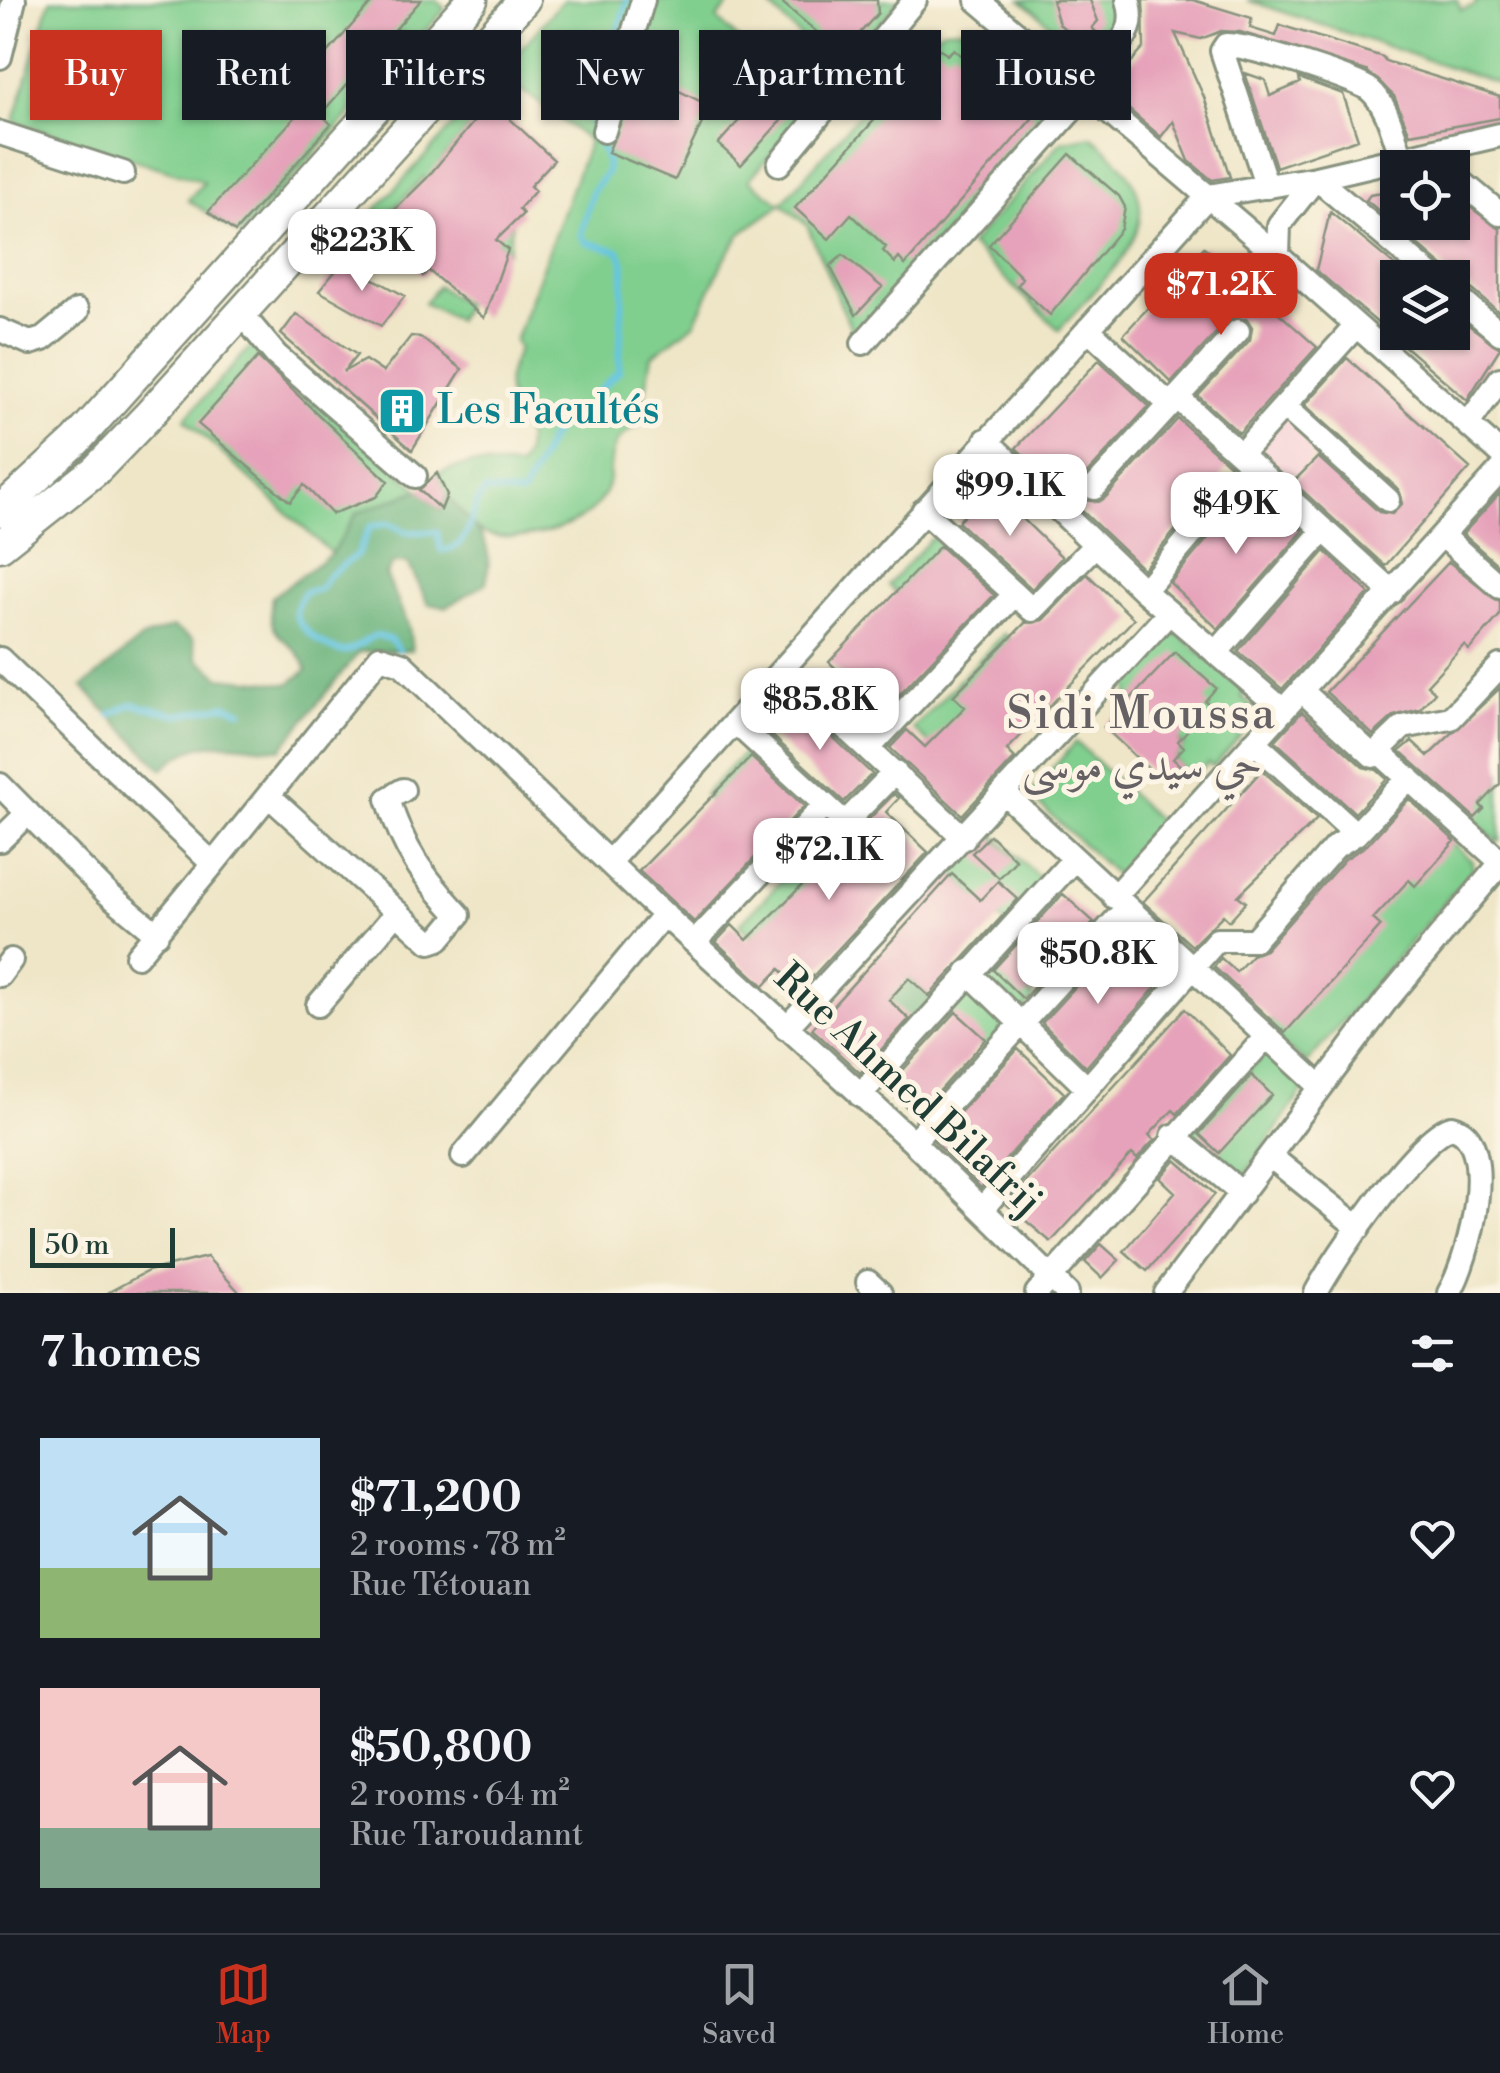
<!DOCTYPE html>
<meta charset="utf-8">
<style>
body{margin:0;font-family:"Libre Bodoni",Amiri,serif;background:#20242c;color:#f1f3f6;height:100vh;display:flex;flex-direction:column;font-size:38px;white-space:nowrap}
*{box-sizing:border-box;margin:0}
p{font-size:32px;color:#9ea1a6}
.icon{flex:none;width:55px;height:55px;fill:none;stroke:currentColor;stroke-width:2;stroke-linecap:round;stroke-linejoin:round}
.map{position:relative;height:1293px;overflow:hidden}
.details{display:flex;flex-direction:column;background:#171b24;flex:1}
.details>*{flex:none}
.top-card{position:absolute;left:30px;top:30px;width:1440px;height:90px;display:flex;gap:20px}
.tools{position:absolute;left:1380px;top:150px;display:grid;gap:20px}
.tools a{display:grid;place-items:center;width:90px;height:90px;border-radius:0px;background:#171b24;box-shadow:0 2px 8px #0004;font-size:50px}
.scale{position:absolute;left:30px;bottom:25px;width:145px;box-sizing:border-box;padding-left:10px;border:5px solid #1f3d34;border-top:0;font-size:28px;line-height:35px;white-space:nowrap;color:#1f3d34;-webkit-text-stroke:8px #fcf5e5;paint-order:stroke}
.price{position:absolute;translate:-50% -85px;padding:0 22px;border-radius:20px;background:#fff;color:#222;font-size:32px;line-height:65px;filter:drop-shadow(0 2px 5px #0008)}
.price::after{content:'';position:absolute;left:50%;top:60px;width:30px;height:22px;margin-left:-15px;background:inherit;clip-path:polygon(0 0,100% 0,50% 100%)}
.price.on{background:#c8321e;color:#fff}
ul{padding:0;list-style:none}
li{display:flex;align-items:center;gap:30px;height:250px;padding:0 40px}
li span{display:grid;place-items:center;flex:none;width:280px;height:200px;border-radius:0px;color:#555}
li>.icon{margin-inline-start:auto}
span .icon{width:120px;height:120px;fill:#fffc;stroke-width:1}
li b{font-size:42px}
h2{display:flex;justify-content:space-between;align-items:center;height:120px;padding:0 40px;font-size:42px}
.chip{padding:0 35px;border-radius:0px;background:#171b24;box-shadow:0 2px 8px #0004;font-size:35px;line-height:90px}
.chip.on{background:#c8321e;color:#fff}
.tab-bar{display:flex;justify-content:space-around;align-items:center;height:140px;border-top:2px solid #363941;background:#171b24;font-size:28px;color:#9ea1a6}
.tab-bar a{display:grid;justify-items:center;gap:5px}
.tab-bar .on{color:#c8321e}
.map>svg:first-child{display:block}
.built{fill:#f6cfd8}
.green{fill:#81cf8f;stroke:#508662;stroke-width:2.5}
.forest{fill:#68b27a;stroke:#447857;stroke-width:2.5}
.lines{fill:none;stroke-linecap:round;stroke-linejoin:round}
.stream{stroke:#64c5e2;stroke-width:6}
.building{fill:#e6a2ba}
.minor-casing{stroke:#87927e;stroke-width:28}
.major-casing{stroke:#87927e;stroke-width:35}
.minor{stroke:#fff;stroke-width:22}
.major{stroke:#fff;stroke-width:30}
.labels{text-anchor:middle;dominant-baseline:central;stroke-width:10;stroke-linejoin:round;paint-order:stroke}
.culture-label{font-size:40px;fill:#0d838f;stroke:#fcf5e5;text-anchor:start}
.street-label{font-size:40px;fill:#1f3d34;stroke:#fcf5e5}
.quarter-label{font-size:45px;letter-spacing:2.5px;fill:#656063;stroke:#fcf5e5}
</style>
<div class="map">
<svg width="1500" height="1293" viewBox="0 0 1500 1293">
<rect width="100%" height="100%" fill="#fcf5e5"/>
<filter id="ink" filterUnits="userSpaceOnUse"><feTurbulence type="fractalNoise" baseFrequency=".01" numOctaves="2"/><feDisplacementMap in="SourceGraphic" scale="20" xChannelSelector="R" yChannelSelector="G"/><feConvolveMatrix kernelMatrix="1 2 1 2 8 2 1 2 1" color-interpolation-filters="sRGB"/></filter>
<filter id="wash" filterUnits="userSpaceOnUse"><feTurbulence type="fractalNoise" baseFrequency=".0048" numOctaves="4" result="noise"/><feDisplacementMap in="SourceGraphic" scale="40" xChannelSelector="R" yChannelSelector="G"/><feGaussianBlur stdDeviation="2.25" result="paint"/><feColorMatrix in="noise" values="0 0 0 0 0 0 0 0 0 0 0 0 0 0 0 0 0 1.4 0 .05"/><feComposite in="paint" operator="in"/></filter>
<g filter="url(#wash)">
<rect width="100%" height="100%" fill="#efe6c8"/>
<path class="built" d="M1284,406L1325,444L1280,491L1241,454Z"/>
<path class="green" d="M50,0H436L445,9L414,43L402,32L356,82L367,96L240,235L188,200L204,182L14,121Z
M563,0H733L717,19L771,72L802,38L764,0H899L749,180L781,204L921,43L944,29L972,28L1041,90L1051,108L1045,121L855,338L807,225L782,204L742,232L723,261L695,323L652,356L639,425C594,448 622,473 599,502C578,530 516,545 484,533C460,524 446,495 437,473L471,464L519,467C544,427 502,416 508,378C510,368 516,357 519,348L515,341L589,141L500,73Z
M1021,0H1116L1122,13L1117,37L1089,57Z
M1247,0H1457L1461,10L1476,5L1475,0H1500V84Z
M482,94L491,101L440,163L512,224L508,251L424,177L370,234L362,225Z
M1091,136C1190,215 1119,259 1059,330L970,245L1061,142Z
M438,286L465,305L457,320L424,303Z
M255,342L419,490L357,513L332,554L185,419Z
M933,537L950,553L904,601L888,585Z
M1004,634L1027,656L938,751L913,729Z
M1168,634H1179L1245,691L1241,696L1253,708L1237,726L1244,732L1213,767L1208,763L1194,778L1173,759L1184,746L1129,699V676Z
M1076,742L1162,824L1116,875L1029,795Z
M744,753L759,769L719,810L704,795Z
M1500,774V841L1498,842L1466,814Z
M837,823L856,841L758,943L739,925Z
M993,834L1045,883L1006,925L952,874Z
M1443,835L1472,861L1473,869L1307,1063L1263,1030Z
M990,956L1034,998L1019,1014L976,971Z
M970,990L1005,1027L988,1050L943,1009Z
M1266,1053L1303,1081L1304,1089L1239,1183L1183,1136Z"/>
<path class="forest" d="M419,490L441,510L447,495C473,531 496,533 486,583L447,607L428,604L408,563H393L386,575L409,627L412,650L359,652L281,749C230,746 203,732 162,769L83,687L142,638L172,627L193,639L197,658L221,677L289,684L307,670C295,634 264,646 272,597L331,554L357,513Z
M907,976L934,1001L881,1064L855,1039Z"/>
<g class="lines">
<path class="stream" d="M399,650L391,640L376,635C367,639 355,649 347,651C333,655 298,629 296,615C295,607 301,598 304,592L320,589L328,576L358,554L370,527L389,523L406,532H437L441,550C475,551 467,508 485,491L521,495C533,481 550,430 560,425C569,421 581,421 591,417L597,392L619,371L624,264L619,251L586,242L581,235L592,192L606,173L607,163L592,123L627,0
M110,715L132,704L179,715L226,705L242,711"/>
</g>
<g id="blocks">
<path class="building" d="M374,0H421L321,114L331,124L235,232L208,212L318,92L305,79Z
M779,0H877L878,13L741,165L718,144L818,33Z
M1052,0H1090L1098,21L1092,28L1100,36L1088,48L1059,24Z
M1143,0H1193L1252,18L1250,28L1276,36L1280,25L1383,57L1385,61L1500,97V118L1410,134L1394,96L1367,71L1240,32L1221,31L1201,39L1175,33L1204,97L1230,177L1212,180L1189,161L1173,121L1161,137L1106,90L1144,48Z
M941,49L947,55L954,49L972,66L977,61L997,74L979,93H1010L1035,115L905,265L899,258L895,263L883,251L886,247L851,214L829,239L795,208L924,65L914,56Z
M642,73L710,106L675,180L608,152Z
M1245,73L1265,80L1270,96L1300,83L1299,78L1343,94L1358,139L1276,167Z
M491,101L554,160L530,186L535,191L519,209L523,214L496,240L508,250L484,318L428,270L423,276L401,252L393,258L370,234L426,179Z
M1070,154L1119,196L1125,207L1121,229L1050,315L1017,285L1022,278L989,245Z
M1398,190V222H1452V194L1500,229V313L1462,281L1449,278L1444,267L1366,200L1370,195Z
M1330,212L1410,278H1398V332H1452V313L1500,348L1467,400L1316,270Z
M1204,247L1317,347L1239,433L1198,396L1250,340L1252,327L1247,319L1228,320L1171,382L1123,335Z
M843,255L882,287L856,315L830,266Z
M343,262L405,296L381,326L319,291Z
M296,314L357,355L343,372L365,360L383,372L411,336L420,337L462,369L412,450L281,334Z
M258,357L388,481L376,497L332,514L304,485L290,502L198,424Z
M1347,358L1470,468L1385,566L1293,482L1318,457L1379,512L1392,514L1402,504L1398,489L1305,405Z
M1099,360L1149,406L1082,479L1080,492L1085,500L1098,502L1105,498L1178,419L1230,465L1143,569L1016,448Z
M437,473L447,495L441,510L419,490Z
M1252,486L1303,531L1218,629L1170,583Z
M991,488L1062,557L1032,589L958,522Z
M1500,493V567L1463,534Z
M940,546L994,595L867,728L842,705L857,689L829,662Z
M1325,551L1369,593L1282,689L1238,651Z
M1449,562L1500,602V615L1469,650L1464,645L1427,685L1435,692L1420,709L1394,716L1373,735L1326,692Z
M1087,574L1134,619L1007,750L1015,758L962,815L890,748L907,730L925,747L965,707L953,696L1025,623L1043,620Z
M1175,652L1216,688L1205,701L1210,705L1178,741L1184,747L1173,759L1184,769L1173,782L1163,771L1157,777L1104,727Z
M1500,688V784L1480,805L1484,809L1475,818L1400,751L1412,741L1428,756Z
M797,703L872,774L844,802L768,732Z
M1302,712L1363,767L1377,770L1387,779L1355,813L1275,741Z
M751,757L804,806L694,922L639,871Z
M1262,770L1317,819L1238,896L1246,902L1229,921L1223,915L1192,946L1143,902Z
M894,794L899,798L886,812L928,852L801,989L780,969L764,986L716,942L732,925L747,940Z
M1409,799L1455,841L1415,886L1409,880L1373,919L1381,926L1285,1033L1214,967L1221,958L1236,972L1252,955L1265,950L1345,859L1367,845Z
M990,835L1016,860L999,878L972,853Z
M952,874L980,900L998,881L1018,899L929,996L909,978L889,1000L909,1019L860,1073L812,1029Z
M1063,894L1094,922L1023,999L993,970Z
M1111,948L1155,988L1086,1067L1042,1023Z
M1185,1009L1230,1055L1177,1114L1173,1110L1149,1135L1154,1140L1137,1159L1132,1154L1051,1242L1006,1204Z
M956,1012L986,1039L917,1116L886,1089Z
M1018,1049L1064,1093L981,1188L934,1141Z
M1252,1075L1272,1095L1219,1153L1199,1134Z
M1176,1160L1215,1194L1147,1271L1124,1251L1175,1192L1160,1178Z
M1101,1244L1119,1260L1102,1278L1085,1262Z
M207,1257L240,1293H107L148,1271Z"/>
</g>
</g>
<g filter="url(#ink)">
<use href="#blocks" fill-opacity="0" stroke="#87927e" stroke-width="2.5"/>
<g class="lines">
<g class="minor-casing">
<path id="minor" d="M977,0L1278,256L1500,453
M0,57L14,0
M1071,81C1101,58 1142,42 1128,0
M604,131L643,0
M0,133L123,173
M779,164L915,0
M1452,174L1500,214
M1267,187L1222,51L1226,45C1245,44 1357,79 1370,90C1388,106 1393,134 1401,155
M1278,256L1279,225L1316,178L1434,278
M1452,293L1500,333
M240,312L276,355L415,476
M1088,329L1169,404
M0,330L30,343L43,339L77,311
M863,343L1086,94
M1177,397L1392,592
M1284,406L1388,500
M1468,424L1500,379
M986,440L1144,591L1283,710
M1241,454L1356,326
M1094,488L1238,331
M1443,536L1500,587
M1144,591L1251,464
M1015,594L1032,610L1095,545
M1216,653L1323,531
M0,659L213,864L137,956
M785,672L964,838
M1301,690L1373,756L1378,751L1500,861
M737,724L845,823L895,772
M1254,742L1356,834
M869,748L1015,594L923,511
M1378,751L1403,727L1451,718L1500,666
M0,785L107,893L157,934
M1004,793L1320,1086
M269,796L430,942L439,939L459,915C422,875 404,851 388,799L403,790
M0,840L28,813
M609,862L1208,196L1316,178L1500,135
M213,864L380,657L402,664L648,900L913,1142L1067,1293
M1114,897L1500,471
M696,941L825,805
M968,972L1087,1088
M0,975L11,960
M318,1005L397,912
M786,1028L1169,613
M860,1095L1074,859
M1173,1136L1242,1193
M913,1142L1126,909
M463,1156L665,914
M1270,1156L1359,1228
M982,1209L1217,940H1254L1335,847L1356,834L1409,778
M868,1282L880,1293
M1037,1293L1265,1038
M1166,1293L1386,1001L1500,864
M1316,1293C1334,1259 1418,1135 1452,1127C1500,1138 1470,1258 1449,1293"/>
</g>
<g class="major-casing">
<path id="major" d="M0,511L76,441L472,0
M0,546L96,470L147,417L524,0"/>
</g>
<use href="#minor" class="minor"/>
<use href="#major" class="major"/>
</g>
</g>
<defs>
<g id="building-square" transform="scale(2.5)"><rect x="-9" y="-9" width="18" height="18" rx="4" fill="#0f9aa8" stroke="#fcf5e5"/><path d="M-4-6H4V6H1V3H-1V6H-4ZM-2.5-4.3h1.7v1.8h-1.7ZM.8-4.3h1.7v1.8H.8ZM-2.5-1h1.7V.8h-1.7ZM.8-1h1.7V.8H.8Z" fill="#fff"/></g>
</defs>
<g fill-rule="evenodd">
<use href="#building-square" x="402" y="411"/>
</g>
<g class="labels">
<g class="culture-label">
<text x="437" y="411">Les Facultés</text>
</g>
<g class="street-label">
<text transform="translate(908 1090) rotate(43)">Rue Ahmed Bilafrij</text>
</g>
<g class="quarter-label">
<text x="1142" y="714">Sidi Moussa<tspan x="1142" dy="52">حي سيدي موسى</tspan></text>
</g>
</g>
</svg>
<div class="tools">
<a><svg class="icon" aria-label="locate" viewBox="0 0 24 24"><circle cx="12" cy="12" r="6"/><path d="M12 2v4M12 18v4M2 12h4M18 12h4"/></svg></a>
<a><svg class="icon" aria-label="layers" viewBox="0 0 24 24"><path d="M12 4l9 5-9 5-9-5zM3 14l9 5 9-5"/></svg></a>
</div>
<div class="scale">50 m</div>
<b class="price" style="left:362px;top:294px">$223K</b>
<b class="price on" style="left:1221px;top:338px">$71.2K</b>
<b class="price" style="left:1010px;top:539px">$99.1K</b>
<b class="price" style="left:1236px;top:557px">$49K</b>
<b class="price" style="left:820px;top:753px">$85.8K</b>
<b class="price" style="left:829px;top:903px">$72.1K</b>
<b class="price" style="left:1098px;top:1007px">$50.8K</b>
<div class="top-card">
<a class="chip on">Buy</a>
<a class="chip">Rent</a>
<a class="chip">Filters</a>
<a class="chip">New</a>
<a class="chip">Apartment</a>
<a class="chip">House</a>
</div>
</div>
<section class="details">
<h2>7 homes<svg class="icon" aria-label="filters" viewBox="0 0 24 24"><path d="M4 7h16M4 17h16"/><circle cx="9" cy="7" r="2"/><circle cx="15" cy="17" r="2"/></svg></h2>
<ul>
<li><span style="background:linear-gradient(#bfe0f5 65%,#8fb573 0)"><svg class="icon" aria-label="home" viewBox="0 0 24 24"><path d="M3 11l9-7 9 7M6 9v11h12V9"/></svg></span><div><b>$71,200</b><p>2 rooms · 78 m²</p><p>Rue Tétouan</p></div><svg class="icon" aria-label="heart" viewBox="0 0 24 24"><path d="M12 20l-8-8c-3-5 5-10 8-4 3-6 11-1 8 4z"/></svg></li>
<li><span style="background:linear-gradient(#f6c9c9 70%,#7fa58c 0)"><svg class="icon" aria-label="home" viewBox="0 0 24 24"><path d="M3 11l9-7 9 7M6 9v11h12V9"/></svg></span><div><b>$50,800</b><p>2 rooms · 64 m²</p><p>Rue Taroudannt</p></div><svg class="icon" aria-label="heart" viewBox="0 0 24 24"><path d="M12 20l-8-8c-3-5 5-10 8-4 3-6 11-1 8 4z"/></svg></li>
</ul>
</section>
<nav class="tab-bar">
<a class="on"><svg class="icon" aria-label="map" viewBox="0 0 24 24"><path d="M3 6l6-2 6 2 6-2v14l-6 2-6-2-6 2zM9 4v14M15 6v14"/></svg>Map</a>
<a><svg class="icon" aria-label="saved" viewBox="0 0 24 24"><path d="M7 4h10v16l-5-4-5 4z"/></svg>Saved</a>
<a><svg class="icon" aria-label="home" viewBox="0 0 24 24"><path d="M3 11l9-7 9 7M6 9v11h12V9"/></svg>Home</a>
</nav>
